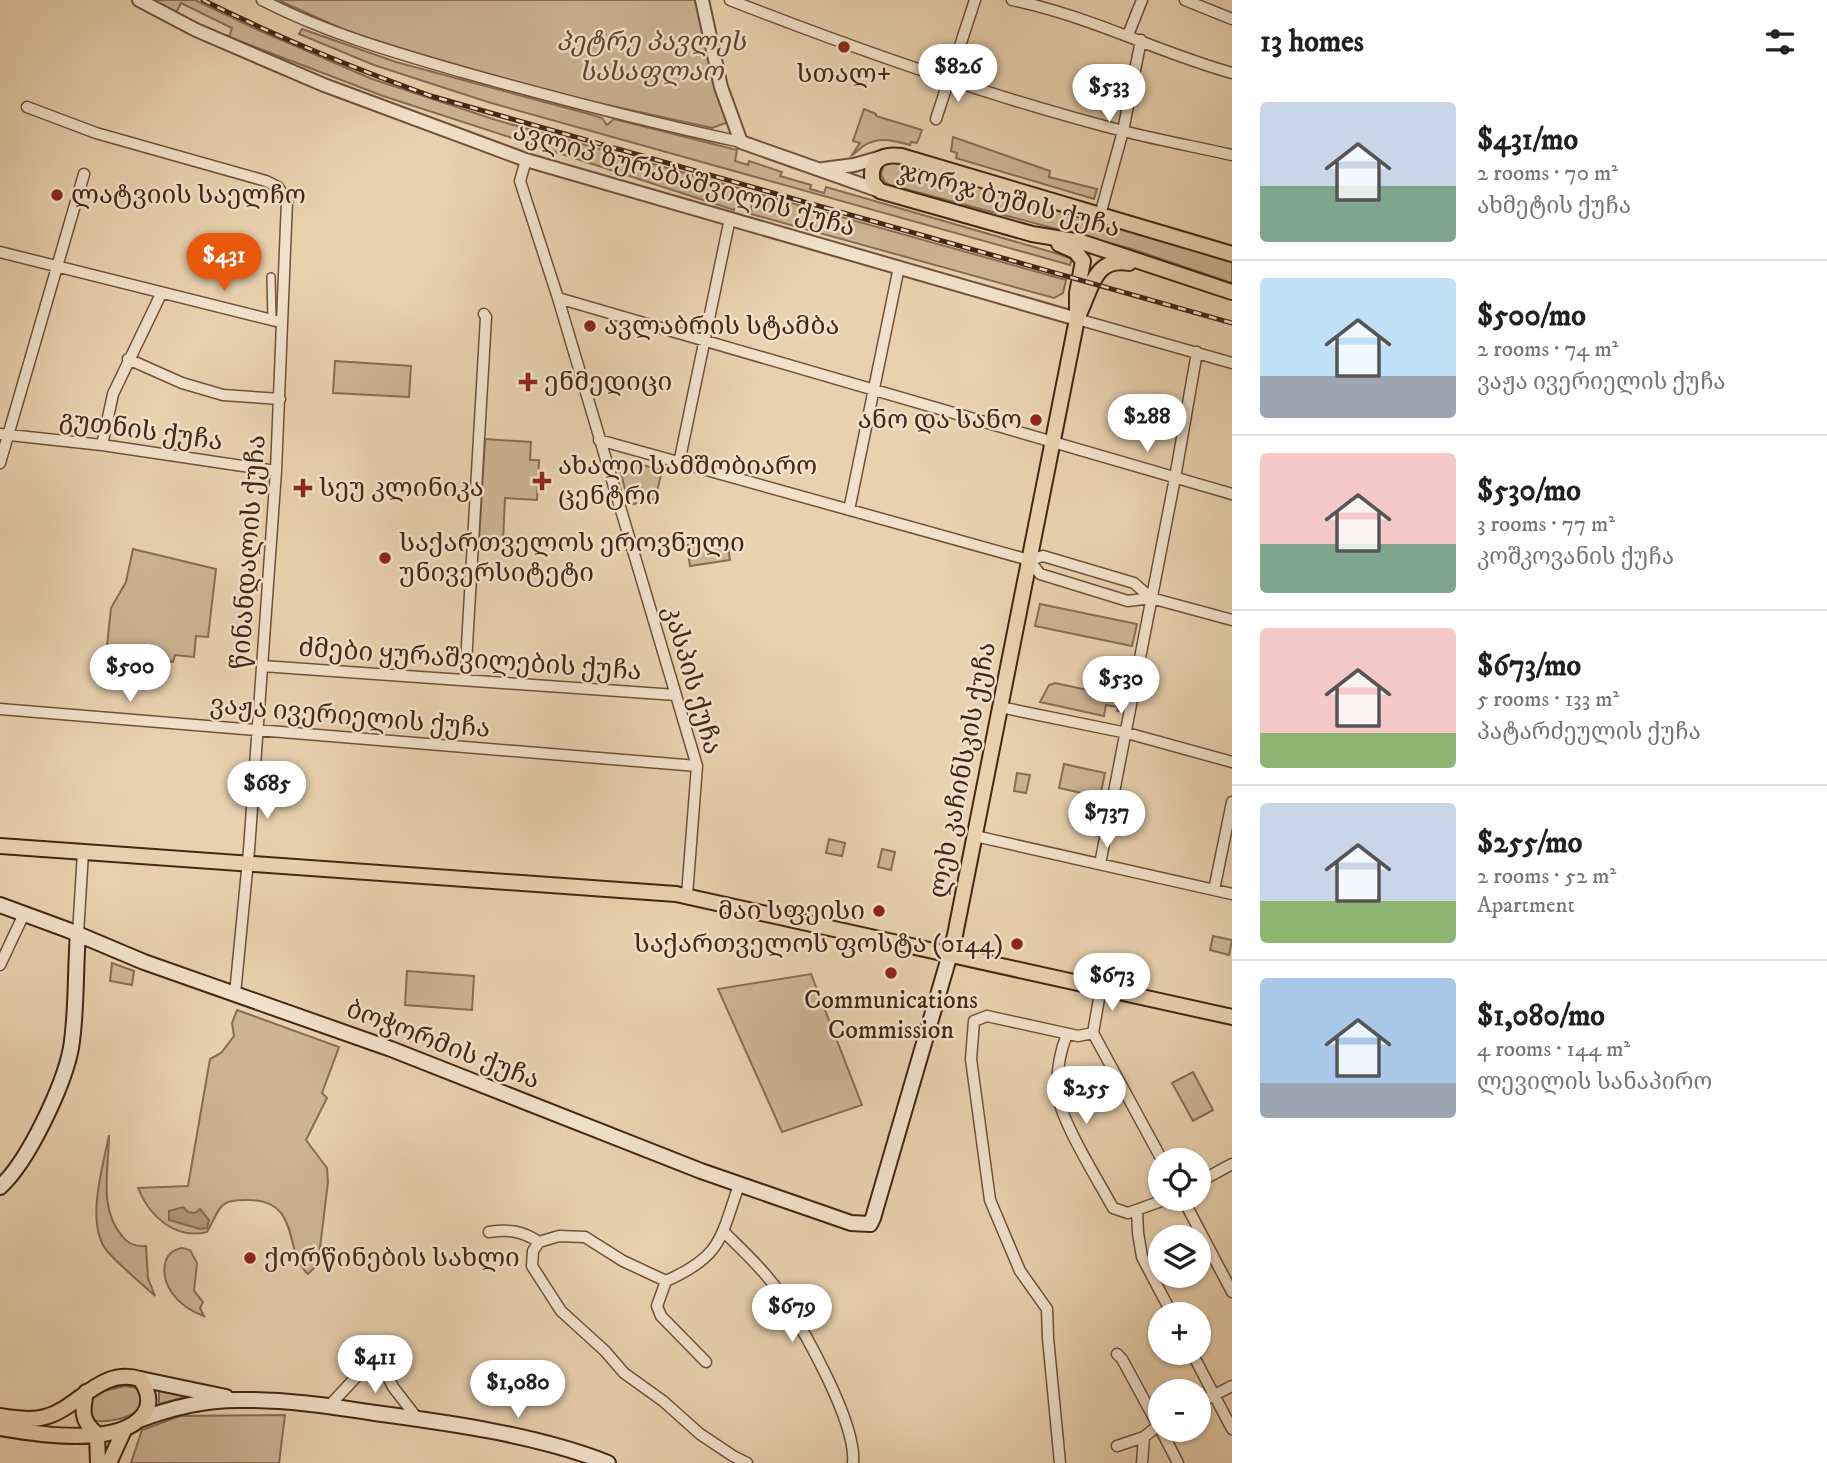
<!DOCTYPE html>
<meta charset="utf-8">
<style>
body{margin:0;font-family:"IM FELL DW Pica","Noto Serif Georgian",serif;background:#f2f2f2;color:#202124;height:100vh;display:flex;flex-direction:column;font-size:26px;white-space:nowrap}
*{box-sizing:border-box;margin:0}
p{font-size:23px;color:#757577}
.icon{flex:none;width:38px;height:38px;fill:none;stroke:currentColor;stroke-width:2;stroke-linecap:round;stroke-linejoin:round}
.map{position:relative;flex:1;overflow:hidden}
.sheet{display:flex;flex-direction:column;background:#fff;width:595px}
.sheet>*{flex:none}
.fabs{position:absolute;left:1148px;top:1148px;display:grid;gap:14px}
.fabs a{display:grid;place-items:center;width:63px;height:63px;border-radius:50%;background:#fff;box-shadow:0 2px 5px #0004;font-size:35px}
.price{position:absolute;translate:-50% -60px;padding:0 16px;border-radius:24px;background:#fff;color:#222;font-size:23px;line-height:46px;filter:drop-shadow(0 2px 4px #0008)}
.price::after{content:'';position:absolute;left:50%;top:42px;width:21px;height:16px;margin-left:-10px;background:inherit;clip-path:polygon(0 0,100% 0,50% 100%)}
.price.selected{background:#ea580c;color:#fff}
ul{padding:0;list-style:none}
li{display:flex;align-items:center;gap:21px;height:175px;padding:0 28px}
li+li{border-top:2px solid #e0e0e0}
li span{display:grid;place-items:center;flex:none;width:196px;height:140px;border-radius:7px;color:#555}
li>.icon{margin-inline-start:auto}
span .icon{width:84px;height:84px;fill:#fffc;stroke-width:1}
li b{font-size:30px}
h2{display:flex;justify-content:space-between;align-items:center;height:84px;padding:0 28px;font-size:30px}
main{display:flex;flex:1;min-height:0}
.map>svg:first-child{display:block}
.green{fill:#ccb494;stroke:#886c54;stroke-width:2}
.water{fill:#b1977a;stroke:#866952;stroke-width:2}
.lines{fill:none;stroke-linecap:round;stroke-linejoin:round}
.pedestrian-casing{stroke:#6e503b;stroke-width:10}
.minor-casing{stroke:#6e503b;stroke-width:13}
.tertiary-casing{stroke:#6e503b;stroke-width:16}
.secondary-casing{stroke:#452515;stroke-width:18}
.primary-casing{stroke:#452515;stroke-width:18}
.pedestrian{stroke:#f0e1ca;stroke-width:7}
.minor{stroke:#f0e1ca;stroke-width:10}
.tertiary{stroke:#f0e1ca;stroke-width:12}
.secondary{stroke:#f0e1ca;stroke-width:14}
.primary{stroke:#e8d1ae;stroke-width:14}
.rail-casing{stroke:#452515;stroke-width:5}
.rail{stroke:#f0e1ca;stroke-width:2.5;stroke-dasharray:8;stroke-linecap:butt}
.poi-dot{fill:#8f2418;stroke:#f0e1ca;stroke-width:2.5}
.labels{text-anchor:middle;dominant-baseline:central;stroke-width:5;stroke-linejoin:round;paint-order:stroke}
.park-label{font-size:26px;font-style:italic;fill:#60422e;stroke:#f0e1ca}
.poi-label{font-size:26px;fill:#452515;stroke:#f0e1ca;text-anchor:start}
.street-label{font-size:26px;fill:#452515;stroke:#f0e1ca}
</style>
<main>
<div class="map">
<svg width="1232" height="1463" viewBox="0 0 1232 1463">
<rect width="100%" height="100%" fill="#e8d1ae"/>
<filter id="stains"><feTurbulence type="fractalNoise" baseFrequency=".00286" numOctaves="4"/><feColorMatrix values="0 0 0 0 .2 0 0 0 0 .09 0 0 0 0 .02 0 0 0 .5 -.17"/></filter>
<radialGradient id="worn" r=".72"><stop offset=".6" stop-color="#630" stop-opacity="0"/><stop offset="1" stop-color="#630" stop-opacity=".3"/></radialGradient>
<path class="green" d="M149,0H195L258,30L372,79L496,120L1066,280L1063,293L1054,298L751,214L752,198L742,195L734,210L383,96L229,37L232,28L181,3L176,13Z
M278,0H698L729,117L726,123L712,128L530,88L365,39Z
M302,29L396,62L589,114L602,118L607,125L614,119L737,150L735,161L748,165L749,161L782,172L780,176L811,185L810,189L824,193L826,187L1055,253L1072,259L1070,265L491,103L374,65L299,34Z
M864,109L876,114V116L922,130L917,143L911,142L910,145C894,141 880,136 865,145C860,148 856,153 852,155L860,143L853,141Z
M953,137L1050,171L1049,177L1097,189L1094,199L956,158L957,153L951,151Z
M888,162H894L1006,192L1232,259V283L1132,249L890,185L885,182L881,175L883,166Z
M335,361L411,366L409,397L333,393Z
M485,439L531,442L530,460H539L537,500L505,498L503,542L479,540Z
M633,462L662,471L655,499L629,505L620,470Z
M727,539L730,560L690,566L687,545Z
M133,549L216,569L208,637L196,636L194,657L175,655L173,662L106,655L111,608L126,582Z
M1040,604L1137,624L1132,646L1035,626Z
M1055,683L1124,698L1127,701L1125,712L1117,711L1118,707L1106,705L1104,716L1040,702L1049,685Z
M1064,764L1105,773L1100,797L1059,788Z
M1017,773L1030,775L1026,793L1014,791Z
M829,839L845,843L842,856L826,853Z
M882,849L895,852L891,870L878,867Z
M1213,936L1232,940L1229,955L1210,950Z
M112,963L134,971L132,985L110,981Z
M407,971L474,976L472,1010L405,1005Z
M811,974L862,1105L782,1132L718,989Z
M237,1010L339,1047L322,1093L327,1098L306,1140L327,1168L328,1182L318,1264L308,1274C283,1253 302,1200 249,1200C217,1199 221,1208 207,1232C175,1240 149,1216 138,1188L188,1186L210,1059L221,1053L234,1036L232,1023Z
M1193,1072L1213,1110L1193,1121L1172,1083Z
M109,1135C109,1168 98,1208 122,1236C128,1244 135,1247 146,1246L148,1278L155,1296C139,1281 121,1267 107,1251C85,1224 103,1166 109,1135Z
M182,1248L190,1250L197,1263L194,1291L203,1302L200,1308L204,1316C192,1312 180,1304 172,1293C161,1277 160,1252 182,1248Z
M125,1386L136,1388C139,1392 143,1399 142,1404C138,1418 101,1425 91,1419L90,1400L100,1392Z
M159,1387L189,1396L159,1404Z
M285,1415L279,1463H131L142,1430L180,1416Z"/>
<path class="water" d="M183,1207L188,1212L195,1213L200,1209L209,1220L207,1228L200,1229L169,1220V1211Z"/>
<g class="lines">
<g class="pedestrian-casing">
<path id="pedestrian" d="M271,277L272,321"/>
</g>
<g class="minor-casing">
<path id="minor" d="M262,0C326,33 393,52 462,72C555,98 647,122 741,142
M730,0C858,50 990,97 1123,131C1159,140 1196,147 1232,155
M1012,0C1090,16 1157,52 1232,73
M1185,0L1232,19
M1128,35L1142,0
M27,107L96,133L266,181L278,187L287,201L276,471L249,850L235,994
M936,119L975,0
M526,160L520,181L558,298L697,766L687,895
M1100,215L1123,131L1141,40
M0,252L280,322
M558,298L1232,494
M1077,319L1232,363
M128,359L182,383L223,395L280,399
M0,434L102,445L276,471
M599,440L1029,560L1043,556L1134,583L1151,598
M102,445L113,394L161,294
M0,463L84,174
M679,463L730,218
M849,510L899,267
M1029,560L1040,574L1128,601L1151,598L1232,620
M262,666L676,695
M465,680L486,317L484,314
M1000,707L1127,733L1232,762
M0,709L697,766
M975,836L1232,894
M1100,864L1175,478L1197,352
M1214,890L1232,802
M78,934L83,852
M0,965L24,914
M1101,987L1093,1033L1162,1160
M1067,1034C1060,1052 1056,1074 1058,1094C1060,1120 1099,1182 1113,1208L1128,1213L1167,1199
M1199,1182L1232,1164
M739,1185C720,1239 722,1256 666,1281L623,1261L585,1237L559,1236L539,1242L533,1251L532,1266L561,1311L605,1351L624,1373L663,1401L700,1434L733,1456L747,1463
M1183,1199L1232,1292
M1137,1211L1138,1233L1142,1257L1172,1314
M489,1232C509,1229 522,1231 539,1242
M724,1232C744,1252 766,1272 782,1296C804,1331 857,1423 853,1463
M666,1281L657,1306L661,1316L706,1362
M374,1349L393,1387L417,1418
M1192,1353L1232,1429
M1117,1354L1122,1359L1160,1429
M1199,1403L1232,1386
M329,1406L358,1375L374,1349
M1161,1430L1178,1463
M1117,1446L1144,1437L1160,1424
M1060,1463L1048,1338L1047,1309L1020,1271L990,1200L971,1059L974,1021L987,1016L1078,1036L1093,1033
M1142,1463L1144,1437"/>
</g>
<g class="tertiary-casing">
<path id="tertiary" d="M139,0L196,30L324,85L526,160L1077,319
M702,0L721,87L741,142L880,191
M823,169L854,165L882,157"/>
</g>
<g class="secondary-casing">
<path id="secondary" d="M0,905L68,930L144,962L391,1049L701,1171L851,1223L870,1224L873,1218L950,954
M0,1187C28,1162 64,1085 71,1048C77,1011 75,971 78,934
M140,1379L226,1397
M139,1420C171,1408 203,1400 237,1400C283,1399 330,1406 375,1413C450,1423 537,1435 608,1463"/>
</g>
<g class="primary-casing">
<path id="primary" d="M1232,254L901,156C881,153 868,162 873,183L880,191L1032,234L1081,242L1232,292
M1079,314C1092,288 1094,257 1129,263
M0,846L676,894L1232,1017
M950,954L955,935L1077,319V293L1083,261L1075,251L1059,244
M86,1392C82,1411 81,1421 97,1434L98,1463
M0,1416C14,1418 31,1421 45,1417C79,1408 100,1367 140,1379C148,1390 152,1402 144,1414C120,1448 35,1434 0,1428
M109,1463L125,1428"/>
</g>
<use href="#pedestrian" class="pedestrian"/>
<use href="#minor" class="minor"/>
<use href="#tertiary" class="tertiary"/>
<use href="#secondary" class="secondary"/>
<use href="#primary" class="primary"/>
<g class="rail-casing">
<path id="rail" d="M203,0C277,37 353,68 431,96L1232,323"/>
</g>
<use href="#rail" class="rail"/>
</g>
<g class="poi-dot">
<circle cx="844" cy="47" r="7"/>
<circle cx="57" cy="195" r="7"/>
<circle cx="590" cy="326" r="7"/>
<path d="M524.5 371.5h7v7h7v7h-7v7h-7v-7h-7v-7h7z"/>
<circle cx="1036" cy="420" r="7"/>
<path d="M538.5 470.5h7v7h7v7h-7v7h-7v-7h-7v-7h7z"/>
<path d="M299.5 477.5h7v7h7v7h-7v7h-7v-7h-7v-7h7z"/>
<circle cx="385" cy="558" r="7"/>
<circle cx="879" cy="911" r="7"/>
<circle cx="1017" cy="944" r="7"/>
<circle cx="891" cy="973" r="7"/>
<circle cx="250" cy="1258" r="7"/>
</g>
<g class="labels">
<g class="park-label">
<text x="651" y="42">პეტრე პავლეს<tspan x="651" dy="30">სასაფლაო</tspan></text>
</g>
<g class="poi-label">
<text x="844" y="74" text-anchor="middle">სთალ+</text>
<text x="71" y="195">ლატვიის საელჩო</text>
<text x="604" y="326">ავლაბრის სტამბა</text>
<text x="544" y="382">ენმედიცი</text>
<text x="1022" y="420" text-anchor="end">ანო და სანო</text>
<text x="558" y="466">ახალი სამშობიარო<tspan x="558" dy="30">ცენტრი</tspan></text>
<text x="319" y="488">სეუ კლინიკა</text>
<text x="399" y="543">საქართველოს ეროვნული<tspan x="399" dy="30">უნივერსიტეტი</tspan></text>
<text x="865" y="911" text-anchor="end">მაი სფეისი</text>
<text x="1003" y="944" text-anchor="end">საქართველოს ფოსტა (0144)</text>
<text x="891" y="1000" text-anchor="middle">Communications<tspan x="891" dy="30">Commission</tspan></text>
<text x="264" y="1258">ქორწინების სახლი</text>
</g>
<g class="street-label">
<text transform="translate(684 180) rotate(16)">ავლიპ ზურაბაშვილის ქუჩა</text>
<text transform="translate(1009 200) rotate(15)">ჯორჯ ბუშის ქუჩა</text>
<text transform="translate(141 431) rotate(8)">გუთნის ქუჩა</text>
<text transform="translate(249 552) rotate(-86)">წინანდალის ქუჩა</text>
<text transform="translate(470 660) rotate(4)">ძმები ყურაშვილების ქუჩა</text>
<text transform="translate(692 680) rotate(74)">კასპის ქუჩა</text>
<text transform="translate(350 717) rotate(5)">ვაჟა ივერიელის ქუჩა</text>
<text transform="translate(963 770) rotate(-79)">ლეხ კაჩინსკის ქუჩა</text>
<text transform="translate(443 1045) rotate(21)">ბოჭორმის ქუჩა</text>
</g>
</g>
<rect width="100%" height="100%" filter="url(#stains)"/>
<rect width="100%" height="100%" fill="url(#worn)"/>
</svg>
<div class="fabs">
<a><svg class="icon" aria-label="locate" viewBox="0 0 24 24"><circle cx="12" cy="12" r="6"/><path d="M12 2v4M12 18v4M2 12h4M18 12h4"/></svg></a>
<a><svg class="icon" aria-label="layers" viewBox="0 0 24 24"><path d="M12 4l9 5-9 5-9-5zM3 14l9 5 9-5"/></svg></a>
<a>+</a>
<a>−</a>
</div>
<b class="price" style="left:958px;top:104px">$826</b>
<b class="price" style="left:1109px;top:124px">$533</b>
<b class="price selected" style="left:224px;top:293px">$431</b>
<b class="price" style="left:1147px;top:454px">$288</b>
<b class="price" style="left:130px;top:704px">$500</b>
<b class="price" style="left:1121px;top:716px">$530</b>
<b class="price" style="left:267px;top:821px">$685</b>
<b class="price" style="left:1107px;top:850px">$737</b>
<b class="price" style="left:1112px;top:1013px">$673</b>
<b class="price" style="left:1086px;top:1126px">$255</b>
<b class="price" style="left:792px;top:1344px">$679</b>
<b class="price" style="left:375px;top:1395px">$411</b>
<b class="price" style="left:518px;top:1420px">$1,080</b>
</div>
<section class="sheet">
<h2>13 homes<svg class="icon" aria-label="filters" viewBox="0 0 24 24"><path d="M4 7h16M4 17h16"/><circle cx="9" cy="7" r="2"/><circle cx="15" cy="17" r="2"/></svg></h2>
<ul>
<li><span style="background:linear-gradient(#c9d6e8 60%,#7fa58c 0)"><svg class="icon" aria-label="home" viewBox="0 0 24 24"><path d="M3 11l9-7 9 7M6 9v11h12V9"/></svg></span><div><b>$431/mo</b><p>2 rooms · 70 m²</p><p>ახმეტის ქუჩა</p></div></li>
<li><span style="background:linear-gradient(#bfe0f5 70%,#9aa5b1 0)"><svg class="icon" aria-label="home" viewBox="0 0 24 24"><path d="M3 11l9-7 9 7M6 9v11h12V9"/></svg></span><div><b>$500/mo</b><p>2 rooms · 74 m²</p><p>ვაჟა ივერიელის ქუჩა</p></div></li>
<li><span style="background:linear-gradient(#f6c9c9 65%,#7fa58c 0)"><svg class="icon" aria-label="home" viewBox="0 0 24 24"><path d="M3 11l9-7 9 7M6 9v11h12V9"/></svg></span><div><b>$530/mo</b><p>3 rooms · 77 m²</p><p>კოშკოვანის ქუჩა</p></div></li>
<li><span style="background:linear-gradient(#f6c9c9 75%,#8fb573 0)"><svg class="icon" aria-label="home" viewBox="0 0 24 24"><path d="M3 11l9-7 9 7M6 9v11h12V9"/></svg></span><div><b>$673/mo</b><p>5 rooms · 133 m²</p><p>პატარძეულის ქუჩა</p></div></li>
<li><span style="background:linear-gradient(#c9d6e8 70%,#8fb573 0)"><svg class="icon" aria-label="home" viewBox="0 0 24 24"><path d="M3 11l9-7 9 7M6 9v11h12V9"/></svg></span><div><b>$255/mo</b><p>2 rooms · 52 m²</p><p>Apartment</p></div></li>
<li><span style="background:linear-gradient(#a9c7e8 75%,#9aa5b1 0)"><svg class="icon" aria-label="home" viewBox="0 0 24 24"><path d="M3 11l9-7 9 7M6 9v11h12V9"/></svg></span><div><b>$1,080/mo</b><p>4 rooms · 144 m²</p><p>ლევილის სანაპირო</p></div></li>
</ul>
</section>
</main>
